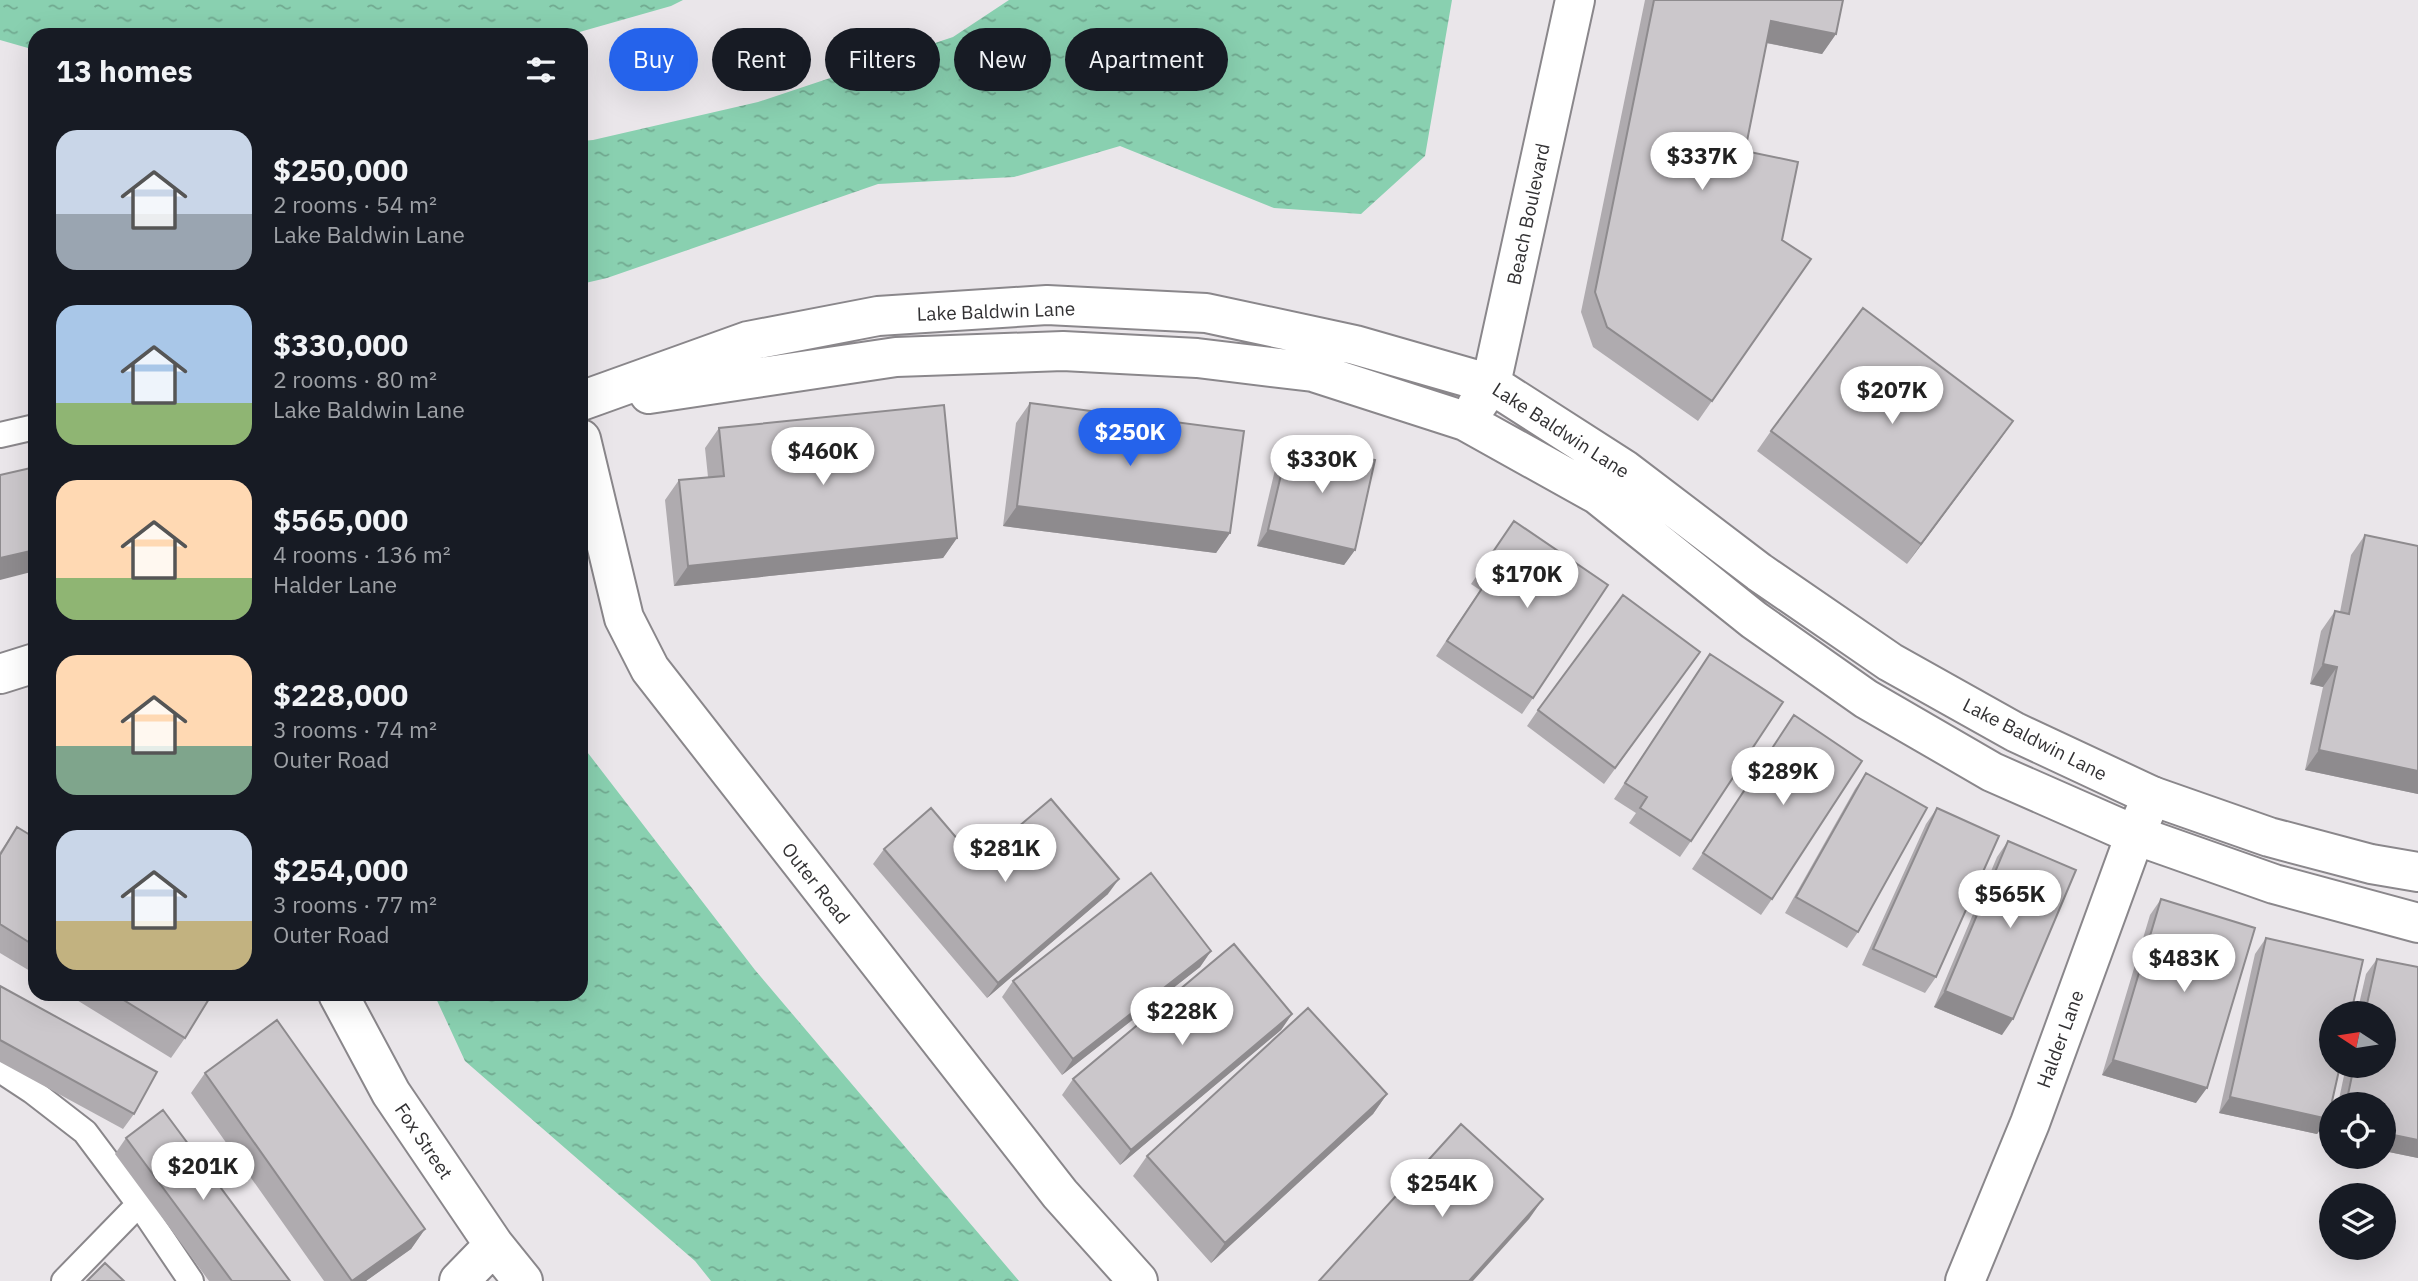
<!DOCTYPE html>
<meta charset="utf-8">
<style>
body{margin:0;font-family:"IBM Plex Sans",sans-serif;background:#20242c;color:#f1f3f6;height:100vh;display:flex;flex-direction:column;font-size:26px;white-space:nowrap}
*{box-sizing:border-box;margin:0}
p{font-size:23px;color:#9ea1a6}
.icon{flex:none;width:38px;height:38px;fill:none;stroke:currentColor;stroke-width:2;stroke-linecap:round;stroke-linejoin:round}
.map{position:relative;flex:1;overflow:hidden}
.details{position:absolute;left:28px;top:28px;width:560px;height:973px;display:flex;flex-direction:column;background:#171b24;border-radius:21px;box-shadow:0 7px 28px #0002}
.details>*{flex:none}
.hud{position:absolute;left:609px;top:28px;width:665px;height:63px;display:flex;gap:14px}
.needle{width:46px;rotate:282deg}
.tools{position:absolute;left:2319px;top:1001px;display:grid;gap:14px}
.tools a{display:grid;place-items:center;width:77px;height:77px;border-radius:50%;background:#171b24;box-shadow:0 7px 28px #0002;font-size:35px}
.price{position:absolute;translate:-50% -60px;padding:0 16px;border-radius:24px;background:#fff;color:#222;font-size:23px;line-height:46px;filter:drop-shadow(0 2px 4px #0008)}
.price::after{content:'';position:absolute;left:50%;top:42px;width:21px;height:16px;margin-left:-10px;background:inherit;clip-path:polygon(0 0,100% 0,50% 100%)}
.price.selected{background:#2563eb;color:#fff}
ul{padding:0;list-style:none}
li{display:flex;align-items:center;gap:21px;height:175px;padding:0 28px}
li span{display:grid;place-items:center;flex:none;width:196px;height:140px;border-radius:21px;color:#555}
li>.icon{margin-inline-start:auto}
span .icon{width:84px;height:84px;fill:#fffc;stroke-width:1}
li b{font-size:30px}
h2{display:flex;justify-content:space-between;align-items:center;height:84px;padding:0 28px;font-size:30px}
.tag{padding:0 24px;border-radius:32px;background:#171b24;box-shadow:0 7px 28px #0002;font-size:24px;line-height:63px}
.tag.selected{background:#2563eb;color:#fff}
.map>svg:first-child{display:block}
.water{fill:url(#water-ripples)}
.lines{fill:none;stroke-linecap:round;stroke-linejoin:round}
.service-casing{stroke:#8a878b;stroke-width:28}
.minor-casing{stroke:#8a878b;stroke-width:42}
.tertiary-casing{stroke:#8a878b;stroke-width:42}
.service{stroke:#fff;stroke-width:24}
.minor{stroke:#fff;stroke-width:38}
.tertiary{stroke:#fff;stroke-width:38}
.wall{fill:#afabaf}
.shaded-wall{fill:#8e8b8e}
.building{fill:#cbc7cb;stroke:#8e8b8e;stroke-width:2}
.labels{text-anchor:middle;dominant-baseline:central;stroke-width:5;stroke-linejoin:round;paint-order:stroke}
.street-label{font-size:19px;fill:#323133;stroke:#fff}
</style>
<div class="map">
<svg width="2418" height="1281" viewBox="0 0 2418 1281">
<defs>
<pattern id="water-ripples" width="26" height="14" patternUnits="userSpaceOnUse" patternTransform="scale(1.75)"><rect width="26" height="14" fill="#89d0b0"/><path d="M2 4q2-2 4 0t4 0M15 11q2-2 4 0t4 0" fill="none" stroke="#71a990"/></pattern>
</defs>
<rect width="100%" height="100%" fill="#eae6ea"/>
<path class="water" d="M0,0H683L671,6L569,35H35V50L0,40Z
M1009,0H1452L1425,156L1361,214L1274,208L1120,146L1014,177L878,184L607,278L581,284V141L593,140L758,102L953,37Z
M581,744L755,970L1019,1281H711L695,1261L465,1061L434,994H581Z"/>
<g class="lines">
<g class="service-casing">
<path id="service" d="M0,435L35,427
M0,1070L32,1091L85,1132L139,1204L191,1281
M64,1281L139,1204"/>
</g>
<g class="minor-casing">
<path id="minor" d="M581,439L624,618L650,669L1060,1194L1138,1281
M338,994L391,1093L494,1245L523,1281
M459,1281L494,1245
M1965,1281L2030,1123L2135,835L2152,796"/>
</g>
<g class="tertiary-casing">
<path id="tertiary" d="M649,394L896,357L1063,351L1197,358L1313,372L1465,421L1598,495L1754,620L1866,699L1992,772L2135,835L2274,884L2418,923
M581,401L748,341L878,316L1047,305L1206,313L1355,345L1491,384L1625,470L1759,572L1890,662L2015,732L2152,796L2269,837L2371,864L2418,872
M1477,405L1491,384L1575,0
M0,674L35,663"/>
</g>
<use href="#service" class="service"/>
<use href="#minor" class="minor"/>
<use href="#tertiary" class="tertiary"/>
</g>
<path class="wall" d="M1645,0H1843L1836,34L1822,54L1766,43L1745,151L1782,240L1811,259L1698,421L1593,347L1581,312Z
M1030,403L1230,533L1216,553L1003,526L1016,423Z
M2013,421L1907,564L1757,451L1771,431Z
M719,428L957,538L943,558L674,586L665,500L679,480L708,477L705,448Z
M1289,441L1355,550L1344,565L1257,546L1278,457Z
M2365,535L2418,546V794L2305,770L2323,687L2310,684L2321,631L2335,611L2340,612L2351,555Z
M1503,537L1533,698L1522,714L1436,656L1480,590L1471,584Z
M1700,652L1604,784L1527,726L1538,710Z
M1699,670L1691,841L1680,857L1629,823L1636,813L1614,799Z
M1794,715L1772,899L1761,915L1692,869Z
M1866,773L1858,932L1847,948L1785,913L1855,789Z
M1937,808L1936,977L1925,993L1862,965L1926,824Z
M17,827L35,838V974L0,953V852Z
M2008,841L2002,1035L1934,1007L1997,857Z
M884,849L977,862L1108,894L987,998L873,864Z
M2161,899L2196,1103L2102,1075L2150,915Z
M2266,938L2328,1119L2317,1134L2219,1113L2255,954Z
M1211,951L1200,967L1062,1075L1002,997L1013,981Z
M2377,959L2418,967V1158L2384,1151V1104H2338L2346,1066H2384V1013H2357L2366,974Z
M0,986L134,1114L123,1129L0,1062Z
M67,994H212L185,1038L171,1058Z
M1292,1014L1281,1030L1120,1165L1062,1095L1073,1079Z
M205,1073L425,1229L411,1249L366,1281H324L191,1093Z
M1387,1094L1373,1114L1211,1263L1133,1176L1147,1156Z
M126,1138L290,1281H209L115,1154Z"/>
<path class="shaded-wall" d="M1771,21L1836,34L1822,54L1757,41Z
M2013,421L1999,441L1907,564L1921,544Z
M1017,506L1230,533L1216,553L1003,526Z
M1268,530L1355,550L1344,565L1257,546Z
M957,538L943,558L674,586L688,566Z
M35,550V571L0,580V558Z
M2323,664L2337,667L2323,687L2310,684Z
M2319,750L2418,771V794L2305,770Z
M1119,879L1108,894L987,998L998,983Z
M1211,951L1200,967L1062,1075L1073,1059Z
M1945,991L2013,1019L2002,1035L1934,1007Z
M1292,1014L1281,1030L1120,1165L1131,1150Z
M2113,1060L2207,1088L2196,1103L2102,1075Z
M1387,1094L1373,1114L1211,1263L1225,1243Z
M2230,1097L2328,1119L2317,1134L2219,1113Z
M2384,1133L2418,1140V1158L2384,1151Z
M1543,1199L1529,1219L1473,1281H1469Z
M425,1229L411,1249L366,1281H352Z"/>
<path class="building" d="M1654,0H1843L1836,34L1771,21L1745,151L1798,162L1782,240L1811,259L1712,401L1607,327L1595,292Z
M1863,308L2013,421L1921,544L1771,431Z
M1030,403L1244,431L1230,533L1017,506Z
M944,405L957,538L688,566L679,480L724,476L719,428Z
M1289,441L1375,460L1355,550L1268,530Z
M35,467V550L0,558V475Z
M1514,521L1608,585L1533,698L1447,641L1491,575L1482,568Z
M2365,535L2418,546V771L2319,750L2337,667L2323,664L2335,611L2349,614Z
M1623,595L1700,652L1615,768L1538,710Z
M1710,654L1783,702L1691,841L1640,808L1647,797L1625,783Z
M1794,715L1862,761L1772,899L1703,853Z
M1866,773L1927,808L1858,932L1796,897Z
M1051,799L1119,879L998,983L884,849L931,808L977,862Z
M1937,808L1999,836L1936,977L1873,949Z
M17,827L35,838V946L0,924V855Z
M2008,841L2076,870L2013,1019L1945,991Z
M1151,873L1211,951L1073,1059L1013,981Z
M2161,899L2255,928L2207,1088L2113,1060Z
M2266,938L2363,960L2351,1013H2331V1066H2340L2328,1119L2230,1097Z
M1234,944L1292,1014L1131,1150L1073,1079Z
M2377,959L2418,967V1140L2384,1133V1104H2346L2354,1066H2384V1013H2365Z
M0,986L157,1072L134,1114L0,1040Z
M114,994H212L185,1038Z
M1308,1008L1387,1094L1225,1243L1147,1156Z
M277,1020L425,1229L352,1281L205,1073Z
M163,1110L290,1281H232L126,1138Z
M1461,1124L1543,1199L1469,1281H1319Z
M105,1263L124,1281H87Z"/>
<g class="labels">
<g class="street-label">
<text transform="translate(1528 214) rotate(-78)">Beach Boulevard</text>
<text transform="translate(996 311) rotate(-2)">Lake Baldwin Lane</text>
<text transform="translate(1561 430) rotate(33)">Lake Baldwin Lane</text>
<text transform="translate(2035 739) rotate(27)">Lake Baldwin Lane</text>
<text transform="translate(816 883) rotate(52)">Outer Road</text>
<text transform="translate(2060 1039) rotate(-70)">Halder Lane</text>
<text transform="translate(424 1141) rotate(56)">Fox Street</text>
</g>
</g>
</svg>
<div class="tools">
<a><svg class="needle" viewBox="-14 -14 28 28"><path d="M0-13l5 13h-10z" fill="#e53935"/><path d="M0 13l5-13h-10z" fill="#9ea1a6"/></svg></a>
<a><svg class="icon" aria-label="locate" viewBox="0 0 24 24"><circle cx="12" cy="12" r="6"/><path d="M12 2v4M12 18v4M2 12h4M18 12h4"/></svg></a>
<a><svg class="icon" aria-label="layers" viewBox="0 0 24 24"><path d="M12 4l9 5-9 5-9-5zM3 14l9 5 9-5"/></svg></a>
</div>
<b class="price" style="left:1702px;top:192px">$337K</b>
<b class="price" style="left:1892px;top:426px">$207K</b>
<b class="price selected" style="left:1130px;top:468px">$250K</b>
<b class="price" style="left:823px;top:487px">$460K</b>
<b class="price" style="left:1322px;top:495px">$330K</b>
<b class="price" style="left:1527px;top:610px">$170K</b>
<b class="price" style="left:1783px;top:807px">$289K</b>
<b class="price" style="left:1005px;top:884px">$281K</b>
<b class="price" style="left:2010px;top:930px">$565K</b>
<b class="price" style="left:2184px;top:994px">$483K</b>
<b class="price" style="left:1182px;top:1047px">$228K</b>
<b class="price" style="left:203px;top:1202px">$201K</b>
<b class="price" style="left:1442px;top:1219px">$254K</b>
<div class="hud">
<a class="tag selected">Buy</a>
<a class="tag">Rent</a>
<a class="tag">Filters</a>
<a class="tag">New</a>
<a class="tag">Apartment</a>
</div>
<section class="details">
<h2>13 homes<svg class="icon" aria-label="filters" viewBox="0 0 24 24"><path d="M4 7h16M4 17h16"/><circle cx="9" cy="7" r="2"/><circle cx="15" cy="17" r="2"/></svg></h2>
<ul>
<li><span style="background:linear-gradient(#c9d6e8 60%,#9aa5b1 0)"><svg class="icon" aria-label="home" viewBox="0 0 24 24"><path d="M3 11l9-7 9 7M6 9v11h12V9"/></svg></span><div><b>$250,000</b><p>2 rooms · 54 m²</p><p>Lake Baldwin Lane</p></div></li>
<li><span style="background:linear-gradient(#a9c7e8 70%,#8fb573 0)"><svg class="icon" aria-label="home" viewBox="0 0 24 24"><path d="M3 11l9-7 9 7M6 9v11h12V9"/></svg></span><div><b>$330,000</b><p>2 rooms · 80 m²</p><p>Lake Baldwin Lane</p></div></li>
<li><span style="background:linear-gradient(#ffd9b3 70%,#8fb573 0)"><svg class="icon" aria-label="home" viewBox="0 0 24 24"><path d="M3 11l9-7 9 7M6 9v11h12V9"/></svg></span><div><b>$565,000</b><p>4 rooms · 136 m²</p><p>Halder Lane</p></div></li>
<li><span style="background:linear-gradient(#ffd9b3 65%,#7fa58c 0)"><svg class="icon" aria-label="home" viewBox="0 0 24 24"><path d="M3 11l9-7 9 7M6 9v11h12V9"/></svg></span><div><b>$228,000</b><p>3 rooms · 74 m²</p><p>Outer Road</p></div></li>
<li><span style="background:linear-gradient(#c9d6e8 65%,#c2b280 0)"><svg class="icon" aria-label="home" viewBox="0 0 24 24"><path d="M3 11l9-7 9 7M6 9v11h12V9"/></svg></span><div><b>$254,000</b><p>3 rooms · 77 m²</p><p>Outer Road</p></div></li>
</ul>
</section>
</div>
